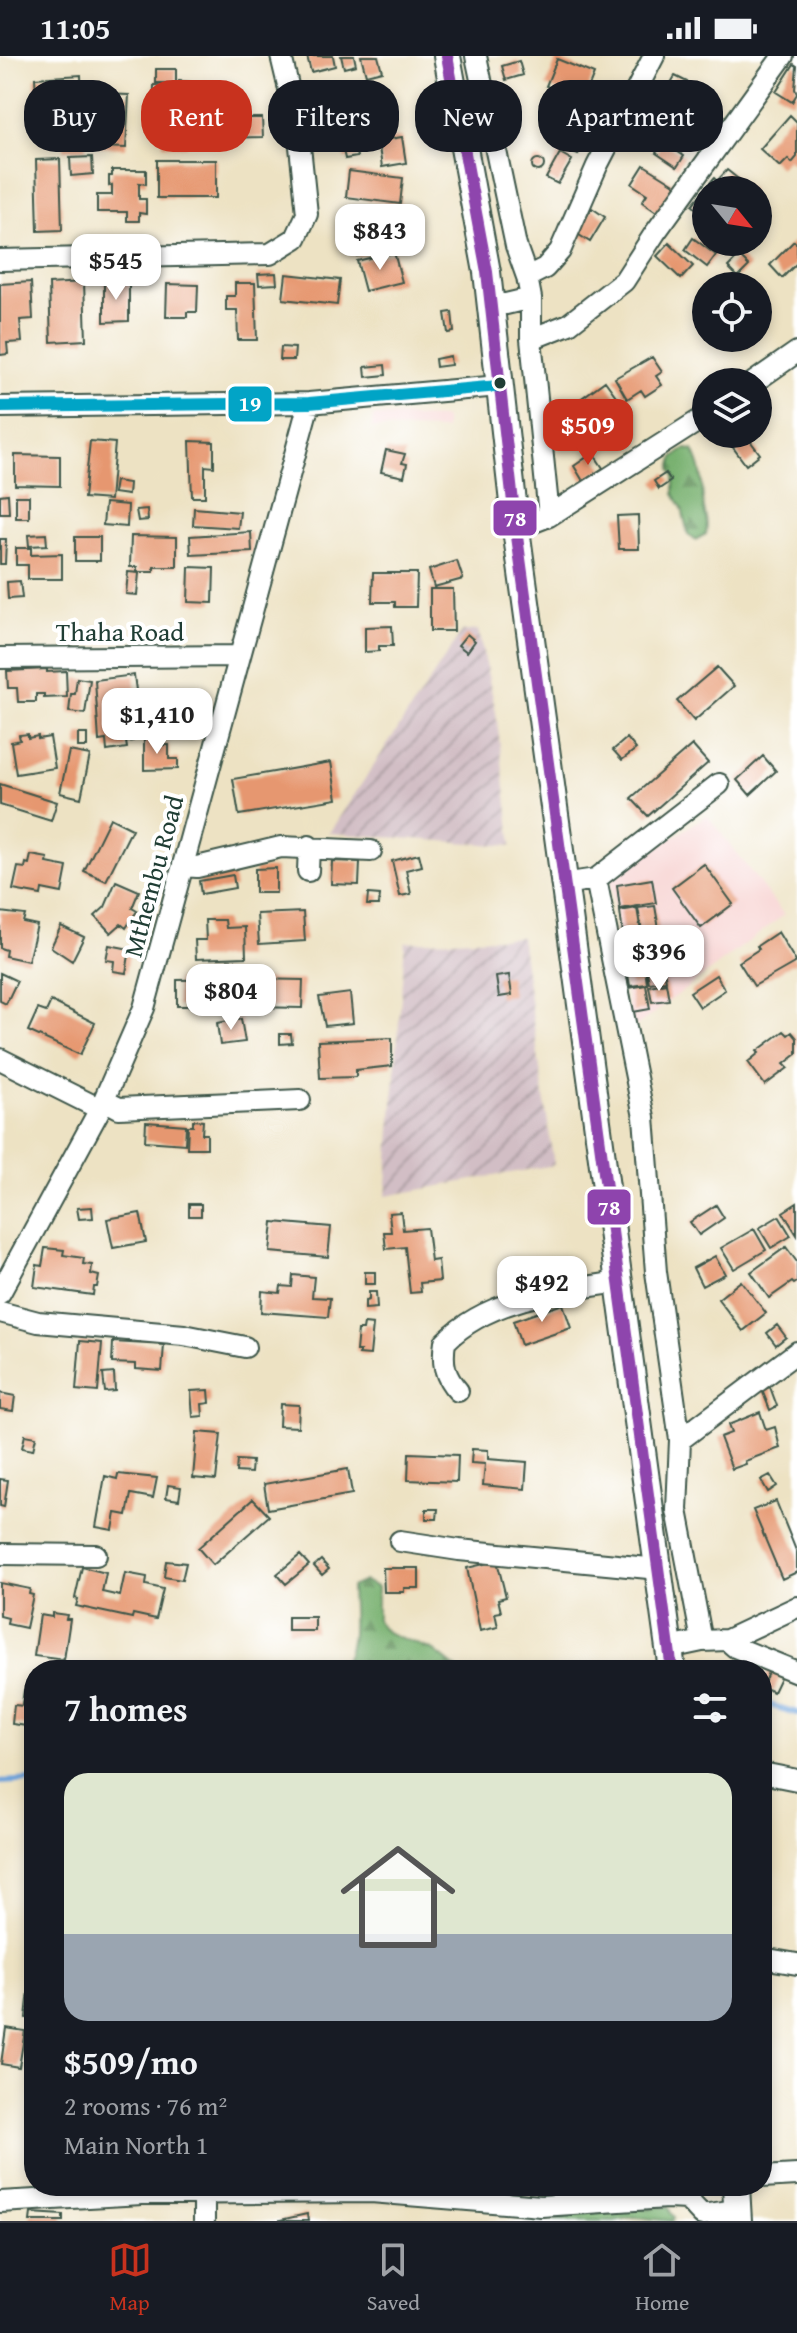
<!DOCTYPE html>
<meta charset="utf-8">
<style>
body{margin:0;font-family:"Gentium Book Plus",serif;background:#242831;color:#f1f3f6;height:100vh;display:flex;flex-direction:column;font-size:30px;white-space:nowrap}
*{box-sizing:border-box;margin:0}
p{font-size:26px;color:#9ea1a6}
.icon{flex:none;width:44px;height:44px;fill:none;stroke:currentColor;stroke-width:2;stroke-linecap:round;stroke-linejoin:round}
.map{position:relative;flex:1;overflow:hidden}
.sheet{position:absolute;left:24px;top:1604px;width:748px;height:536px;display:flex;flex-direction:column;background:#171b24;border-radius:32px;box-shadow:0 4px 12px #0003}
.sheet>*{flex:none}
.banner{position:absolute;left:24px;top:24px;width:750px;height:72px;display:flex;gap:16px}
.needle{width:52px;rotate:120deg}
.fabs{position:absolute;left:692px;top:120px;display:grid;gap:16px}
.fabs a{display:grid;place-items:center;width:80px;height:80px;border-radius:50%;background:#171b24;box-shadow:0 4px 12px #0003;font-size:40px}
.price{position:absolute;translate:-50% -68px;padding:0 18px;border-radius:16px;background:#fff;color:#222;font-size:26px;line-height:52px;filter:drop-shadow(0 2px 4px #0008)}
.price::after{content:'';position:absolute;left:50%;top:48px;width:24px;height:18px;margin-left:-12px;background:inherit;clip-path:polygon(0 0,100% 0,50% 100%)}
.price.active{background:#c8321e;color:#fff}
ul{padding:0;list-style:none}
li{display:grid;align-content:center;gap:16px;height:424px;padding:0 40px}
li+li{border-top:2px solid #363941}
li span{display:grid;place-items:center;height:248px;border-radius:24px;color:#555}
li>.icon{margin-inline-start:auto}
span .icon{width:144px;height:144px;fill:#fffc;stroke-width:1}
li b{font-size:34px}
h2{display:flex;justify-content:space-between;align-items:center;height:96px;padding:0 40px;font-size:34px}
.chip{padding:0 28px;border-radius:32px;background:#171b24;box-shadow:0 4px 12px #0003;font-size:28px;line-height:72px}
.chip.active{background:#c8321e;color:#fff}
.status{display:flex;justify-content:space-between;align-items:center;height:56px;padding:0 40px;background:#171b24;direction:ltr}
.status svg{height:22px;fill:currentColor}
.tabs{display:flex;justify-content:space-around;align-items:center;height:112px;border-top:2px solid #363941;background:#171b24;font-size:22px;color:#9ea1a6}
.tabs a{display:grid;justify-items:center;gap:4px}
.tabs .active{color:#c8321e}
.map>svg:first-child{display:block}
.built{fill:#f7d0cf}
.industrial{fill:url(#industrial-furrows)}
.forest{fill:url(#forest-firs);stroke:#4c7752;stroke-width:2}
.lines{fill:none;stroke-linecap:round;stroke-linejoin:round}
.stream{stroke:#6da3da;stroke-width:6}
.building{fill:#e69770}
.minor-casing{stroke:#3e5649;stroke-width:24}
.major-casing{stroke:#3e5649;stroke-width:30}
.minor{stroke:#fff;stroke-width:20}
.major{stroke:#fff;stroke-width:26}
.bus-1-casing{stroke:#fff;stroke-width:18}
.bus-2-casing{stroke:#fff;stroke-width:18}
.bus-1{stroke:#8e44ad;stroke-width:12}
.bus-2{stroke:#02a4c6;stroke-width:12}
.bus-dot{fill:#1f3d34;stroke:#fff;stroke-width:3}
.labels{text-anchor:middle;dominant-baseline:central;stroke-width:8;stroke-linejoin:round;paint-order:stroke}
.street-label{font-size:26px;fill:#1f3d34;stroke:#fff}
.line-badge{stroke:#fff;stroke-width:3}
.badge-label{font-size:22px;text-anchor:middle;font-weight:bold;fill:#fff}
</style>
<div class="status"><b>11:05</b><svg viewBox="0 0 49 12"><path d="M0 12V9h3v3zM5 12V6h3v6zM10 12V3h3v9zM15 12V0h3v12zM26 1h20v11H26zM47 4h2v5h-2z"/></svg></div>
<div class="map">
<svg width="797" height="2165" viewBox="0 0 797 2165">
<defs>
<pattern id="industrial-furrows" width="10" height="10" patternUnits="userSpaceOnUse" patternTransform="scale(2)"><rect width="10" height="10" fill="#d2bec5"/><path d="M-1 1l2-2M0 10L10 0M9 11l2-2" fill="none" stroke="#aa9ca1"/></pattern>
<pattern id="forest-firs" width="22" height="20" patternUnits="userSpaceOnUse" patternTransform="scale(2)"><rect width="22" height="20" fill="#78b16f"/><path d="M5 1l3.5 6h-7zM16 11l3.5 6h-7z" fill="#62915c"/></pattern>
</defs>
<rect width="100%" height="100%" fill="#fff"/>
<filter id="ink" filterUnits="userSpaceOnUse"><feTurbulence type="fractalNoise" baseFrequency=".0125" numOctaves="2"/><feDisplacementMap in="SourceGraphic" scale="16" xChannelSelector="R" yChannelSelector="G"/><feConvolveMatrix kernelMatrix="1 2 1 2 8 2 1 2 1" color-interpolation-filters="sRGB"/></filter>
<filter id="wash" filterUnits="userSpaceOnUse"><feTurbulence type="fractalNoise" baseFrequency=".006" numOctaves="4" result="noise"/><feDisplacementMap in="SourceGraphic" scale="32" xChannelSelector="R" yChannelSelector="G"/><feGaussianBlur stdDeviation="1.8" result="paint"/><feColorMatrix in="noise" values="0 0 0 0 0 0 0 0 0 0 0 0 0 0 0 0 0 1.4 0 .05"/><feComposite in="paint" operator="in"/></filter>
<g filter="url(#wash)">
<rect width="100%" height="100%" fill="#ede2c3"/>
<path class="built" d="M373,360L445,362V374L372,372Z
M707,759L784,859L631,974L610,823Z"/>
<path class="industrial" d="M478,574L496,656L512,790L329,777L462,576Z
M521,881L554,1109L386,1140L405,886Z"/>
<path class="forest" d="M686,393L693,394C706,421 700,427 704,453C706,464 708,465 706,478L695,484L688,478L682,452L674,438V418L671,414L674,401Z
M364,1525L377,1531V1565L386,1576L434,1595L458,1614H340C357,1587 352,1561 351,1531Z
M633,2151H668L674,2161L672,2165L634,2161L614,2165L555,2164C579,2151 607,2159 633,2151Z"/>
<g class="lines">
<path class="stream" d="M762,1647L797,1657
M0,1726L34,1724"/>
</g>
<g id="blocks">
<path class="building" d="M307,0H333L335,10L311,16Z
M341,0H354L356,9L344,12Z
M361,0H378L382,15L366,19Z
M557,3L594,18L583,45L546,30Z
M519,5L523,19L506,24L502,10Z
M794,8L797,10L795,33L797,38L792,46L776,36Z
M156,13H176V27H156Z
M81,19L82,50L37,53L35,22Z
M675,20L705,35L687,65L673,58L677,49L663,41Z
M84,25H93L94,46H85Z
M179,25L191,26V31H204L203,52L190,51L186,90L163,89V75H153L154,29L179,30Z
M102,38L129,39L126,92L100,91Z
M218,40H242L243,62H262L263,81L219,82Z
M790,59L797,66V101L792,107L788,103L780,111L760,93Z
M562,65L587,74L578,99L552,89Z
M84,68L86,93L64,94L63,70Z
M402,81L406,107L382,111L378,85Z
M663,86L684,100L677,111L656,97Z
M355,91L357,101L345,103L343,94Z
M560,97L572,104L558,128L546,122Z
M92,101L93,118L71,120L70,102Z
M532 109a6 6 0 1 1 12 0a6 6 0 1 1-12 0Z
M60,103L62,174L38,175L36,104Z
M157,104H216V142H157Z
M644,109L676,129L658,157L642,146L647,138L632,128Z
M112,114H146V128L139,127V143H146V158L139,157V165H127V156H97V139H112V129L109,130V120H112Z
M727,114L752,134H706V161L692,149L714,122L717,125Z
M349,115L403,122L400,148L346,141Z
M592,152L605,161L590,186L576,177Z
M412,155L419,185L357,200L351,169Z
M693,182L716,199L707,211L685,194Z
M794,185L797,188V207L782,222L770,209Z
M669,187L693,210L681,223L657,200Z
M394,196L402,226L365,235L357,205Z
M739,200L749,210L738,221L728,211Z
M276,217L277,228L259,229L258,218Z
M286,218L340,224L337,249L283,243Z
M31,226L33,263L20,264L22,286L7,287L8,298L0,299V228Z
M84,226L86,284L51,286L49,228Z
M104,227H129V265L104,266Z
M235,227H255L257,284H238L237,254H226V240H235Z
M167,228L198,229L197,256H187V261H166Z
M452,256L454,276L448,277L445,257Z
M281,291L295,292L294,304H280Z
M450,300L451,309L436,311L435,303Z
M652,301L662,316L656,320L662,329L645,340L641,334L627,343L615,322Z
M385,309L386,319L366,321L365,311Z
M605,325L621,347L595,366L579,344Z
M723,378H745L760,398L746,409Z
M90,385L115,387L110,444L84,442Z
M190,385L214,386V411L205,410V441H192Z
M386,394L405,398L402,407L407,408L404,421L381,416Z
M593,397L603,412L583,425L574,410Z
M15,399L60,400V430L15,429Z
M666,417L671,425L659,433L654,425Z
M115,425L129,427L128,439L113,437Z
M8,438L9,457H0V439Z
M16,440H29V462H16Z
M105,447L128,449L127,471L103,469Z
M194,452L240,456L238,472L193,469Z
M147,453L148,464L138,465L136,454Z
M638,459L639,493H619L617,460Z
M251,476L252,496L191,499L190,480Z
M46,478L47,489L29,490L28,479Z
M131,480L177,481V511H154V516H137V511H130Z
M75,481H100V505H75Z
M0,483H6L5,508H0Z
M16,492H31V499L62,498V523H28V509H16Z
M457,505L463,523L434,531L429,514Z
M189,511L214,512L213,547L188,546Z
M128,516L139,517L137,539L126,538Z
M373,517H417L416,551H395V546H372Z
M20,525L22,542L8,543L7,526Z
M430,533H453L454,575H430Z
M392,570L393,590H379V595L365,596V571Z
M467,578L475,585L467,596L458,589Z
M717,611L734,630L694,665L677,645Z
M47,613V616L66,615L67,641L44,642V638H36V646H18L17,632H8L7,615Z
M134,619L137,642L128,643L131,665H124L125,673H131L133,685L126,686L127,692L107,695L106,684L99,685L95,624Z
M77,622L90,624L85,658L69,656L71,638H75Z
M28,678V682L38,680V683L50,681L55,712L16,718L11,686L20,684L19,679Z
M78,678H87V691H78Z
M144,680H157V689H169V703H178V713L144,714Z
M627,682L636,693L622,704L613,694Z
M692,689L708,707L648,760L631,742Z
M69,695L90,699L81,742L60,737Z
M763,700L776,715L750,739L737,724Z
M331,706L337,743L239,759L233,723Z
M0,728L57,746L51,765L0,749Z
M110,762L132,773L106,825L84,815Z
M419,798L422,810L406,814L411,838L400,840L392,805Z
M31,799L48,802L47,807L67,811L62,837L42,833L41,839L13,834L18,811L25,812L26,807L29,808Z
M332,805L360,806L359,829L331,828Z
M704,808L733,848L701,872L672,832Z
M276,812V837H255V813Z
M233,819L235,832L201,838L199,825Z
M652,823L656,847L620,853L617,829Z
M116,825L139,835L132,852L137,855L126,872L121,868L111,877L95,860L105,851Z
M368,838L380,839L379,849H367Z
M655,850L659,873L642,876L638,852Z
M637,852L641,876L623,879L620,855Z
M0,856L25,859L23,866L37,869L28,905L5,900L6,894L0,892Z
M303,856L305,885L259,888L257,858Z
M205,864H225L226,872L245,871L246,901L196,903L195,884H206Z
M61,870L84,881L72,905L51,891Z
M659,875L663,899L627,904L623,881Z
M778,876L796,906L754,930L739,906L759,893L757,890Z
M109,889L130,893L126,917L113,915L114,905L106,904Z
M662,901L666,925L649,927L645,904Z
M644,904L647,928L630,930L626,907Z
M0,917L17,925L6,948L0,945Z
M509,919L512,939L499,941L496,921Z
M716,919L725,934L700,951L690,936Z
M245,923V950H177V924Z
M255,923L303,924L302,952L254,951Z
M666,927L669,944L652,946L649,930Z
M646,929L650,953L633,956L629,932Z
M350,937L353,967L325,970L319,941Z
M51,945L95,967L80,999L28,975L38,953L46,956Z
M241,963L245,986L220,989L217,967Z
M784,975L788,979L792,976L797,982V998L784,1008L788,1012L765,1029L748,1006L759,997L757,995Z
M280,978H291L292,987L280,988Z
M392,982V1010L356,1014V1021L320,1022L318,985Z
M193,1064L203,1065L202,1078H207V1092H187L188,1070H193Z
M146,1066L186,1069L185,1088L145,1085Z
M797,1147V1179L783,1156Z
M189,1148H201V1160H189Z
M716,1149L724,1162L699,1179L690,1166Z
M92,1151L93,1162L79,1163L77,1152Z
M401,1156L403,1174L427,1172L431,1205L438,1204L440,1225L420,1227L421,1236L410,1237L405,1191L386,1193L384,1176H391L389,1157Z
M140,1157L146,1186L113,1192L107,1163Z
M779,1160L791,1180L771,1192L759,1172Z
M273,1166L331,1171L328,1201L270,1196Z
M754,1173L766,1194L734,1213L721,1192Z
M786,1191L797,1206V1226L794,1228L792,1226L769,1242L751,1216Z
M45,1192L64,1194L63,1199L84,1202L83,1208L92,1209L91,1218L99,1220L97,1231H94L93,1239L34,1231L37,1209L42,1210Z
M715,1200L725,1218L702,1230L693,1212Z
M365,1216H375V1228H365Z
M293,1219L314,1221L312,1241L330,1242L328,1261L261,1256L262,1235L280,1237L281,1230L292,1231Z
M741,1225L766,1257L743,1275L718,1243Z
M369,1236H376L377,1252L365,1253V1245L369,1244Z
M563,1248L571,1272L521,1289L513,1265Z
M364,1268L373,1269L370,1299L359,1298L360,1295H356L358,1274H363Z
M777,1269L786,1281L776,1289L767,1277Z
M80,1285L102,1287L98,1336L76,1334Z
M113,1286L164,1289L162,1315L136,1313V1308L112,1307Z
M114,1317L115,1335L105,1336L103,1318Z
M770,1331L777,1350L770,1354L762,1334Z
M209,1334L210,1347L202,1348L203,1360L193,1361L191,1335Z
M0,1337L15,1340L13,1355L0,1353Z
M280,1348L299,1349L298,1371L279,1370Z
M760,1356L766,1374L775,1371L780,1392L745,1405L746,1408L732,1413L720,1381L731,1377L728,1369Z
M197,1376L221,1378L216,1424L193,1422Z
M25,1379L36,1381L33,1394L22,1392Z
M472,1393L488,1394V1403L527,1406L525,1433L483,1429L485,1408L471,1407Z
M409,1397L458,1399L457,1426L408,1424Z
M237,1404L252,1405L251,1417L236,1416Z
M348,1413L352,1438L268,1453L264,1428Z
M118,1418L157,1422L153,1442L131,1438L127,1459L116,1457L113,1474L96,1471L105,1420L117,1423Z
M770,1419L777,1430L768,1436L761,1424Z
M0,1423L8,1424L4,1451L0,1450Z
M168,1429L181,1431L179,1444L166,1442Z
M253,1443L269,1460L213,1509L198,1492Z
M776,1445L797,1497V1516L782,1523L753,1454Z
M426,1453H438L437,1463H426Z
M300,1499L309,1509L286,1528L277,1518Z
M321,1504L329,1513L322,1519L314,1510Z
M166,1505L186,1507L182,1524L164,1521Z
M497,1505L506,1541L498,1543L501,1556L495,1557L498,1571L480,1575L467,1512Z
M82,1511L106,1517L102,1536L120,1540L125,1517L147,1521L146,1529L163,1533L156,1563L133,1558L132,1562L76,1550L78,1543L75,1542Z
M383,1512H419V1532H404V1536H384Z
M0,1527L30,1533L29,1538L33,1539L26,1572L7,1568L8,1562L0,1560Z
M52,1557L67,1559L66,1563H70L64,1604L34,1600L40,1559L52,1561Z
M288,1561H315V1575H288Z
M771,1609L783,1615L773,1636L762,1631Z
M24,1634L34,1635V1648L22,1647Z
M14,1649L34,1651V1671L12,1668Z
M29,1934L34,1935V1963L26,1962Z
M6,1972L25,1975L19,2011L1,2008Z
M31,2157L63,2159V2165H30Z
M307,2158L308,2165H280V2164Z"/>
</g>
</g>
<g filter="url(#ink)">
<use href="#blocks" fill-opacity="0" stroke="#3e5649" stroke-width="2"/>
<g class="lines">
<g class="minor-casing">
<path id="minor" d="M476,0L516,190L527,221L531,242V283L549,460
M0,204L270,198L296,182L307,158L298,71L281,0
M527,221L545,212L560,195L597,110L654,0
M490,248H506L531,242
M531,283L569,268L624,225L655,177L783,0
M754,326L797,296
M0,351L309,347L499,330
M516,473L549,460L706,360
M0,602L240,600
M183,810L197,811L281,791L371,795
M308,815L309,790
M596,823L644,1061L656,1216L680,1384
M563,828L596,823L719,728
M0,1003L100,1053
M104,1044L119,1052L300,1044
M0,1237L100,1053L144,952L309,347
M0,1256L38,1266L184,1279L245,1291
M458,1335C444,1320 442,1306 445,1286C489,1241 561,1235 620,1226
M400,1485L459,1494L659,1513
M0,1498L96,1499
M727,1584L735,1591L797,1616
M702,1585L677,1454L680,1384L797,1296
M669,1592L702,1585L727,1584L797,1551
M762,1717L797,1724
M762,1902L797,1908
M762,2121L797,2119
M204,2130V2165
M0,2146L142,2138L371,2136L541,2150L667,2142L687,2143L702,2159L736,2154"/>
</g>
<g class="major-casing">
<path id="major" d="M447,0L487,216L516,473L672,1614
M736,2130L738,2165"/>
</g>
<use href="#minor" class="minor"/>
<use href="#major" class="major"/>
<g class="bus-1-casing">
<path id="bus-1" d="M447,0L487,216L516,473L672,1614"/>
</g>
<g class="bus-2-casing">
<path id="bus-2" d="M0,351L309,347L499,330"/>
</g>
<use href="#bus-1" class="bus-1"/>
<use href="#bus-2" class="bus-2"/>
</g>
</g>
<circle class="bus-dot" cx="500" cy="327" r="7"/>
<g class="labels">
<g class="street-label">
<text x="120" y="575">Thaha Road</text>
<text transform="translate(153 820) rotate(-75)">Mthembu Road</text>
</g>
</g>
<g class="line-badge">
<rect x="227" y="329" width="46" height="38" rx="8" fill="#02a4c6"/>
<rect x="492" y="443" width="46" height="38" rx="8" fill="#8e44ad"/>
<rect x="586" y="1132" width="46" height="38" rx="8" fill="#8e44ad"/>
</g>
<g class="badge-label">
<text x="250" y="355">19</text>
<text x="515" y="470">78</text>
<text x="609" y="1159">78</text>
</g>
</svg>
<div class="fabs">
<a><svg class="needle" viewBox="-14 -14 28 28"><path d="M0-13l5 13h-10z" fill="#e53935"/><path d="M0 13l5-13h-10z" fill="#9ea1a6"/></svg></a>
<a><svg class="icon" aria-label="locate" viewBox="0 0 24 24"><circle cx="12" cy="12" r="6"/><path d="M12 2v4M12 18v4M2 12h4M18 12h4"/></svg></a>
<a><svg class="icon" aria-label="layers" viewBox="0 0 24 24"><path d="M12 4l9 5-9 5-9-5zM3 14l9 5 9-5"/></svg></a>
</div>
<b class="price" style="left:380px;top:216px">$843</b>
<b class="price" style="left:116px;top:246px">$545</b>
<b class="price active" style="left:588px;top:411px">$509</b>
<b class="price" style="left:157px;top:700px">$1,410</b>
<b class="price" style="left:659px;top:937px">$396</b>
<b class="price" style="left:231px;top:976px">$804</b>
<b class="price" style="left:542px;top:1268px">$492</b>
<div class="banner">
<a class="chip">Buy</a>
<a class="chip active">Rent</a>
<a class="chip">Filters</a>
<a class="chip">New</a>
<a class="chip">Apartment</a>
</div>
<section class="sheet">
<h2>7 homes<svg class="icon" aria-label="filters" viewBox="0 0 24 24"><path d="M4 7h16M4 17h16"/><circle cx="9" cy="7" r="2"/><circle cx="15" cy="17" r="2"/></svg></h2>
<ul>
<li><span style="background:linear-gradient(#dfe7d0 65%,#9aa5b1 0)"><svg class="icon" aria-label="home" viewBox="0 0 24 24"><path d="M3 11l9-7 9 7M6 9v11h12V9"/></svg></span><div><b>$509/mo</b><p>2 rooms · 76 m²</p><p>Main North 1</p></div></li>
</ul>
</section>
</div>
<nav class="tabs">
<a class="active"><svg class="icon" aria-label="map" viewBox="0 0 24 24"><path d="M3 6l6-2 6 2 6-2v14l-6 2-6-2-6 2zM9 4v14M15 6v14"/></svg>Map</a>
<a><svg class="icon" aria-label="saved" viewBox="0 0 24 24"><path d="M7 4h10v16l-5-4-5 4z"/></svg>Saved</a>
<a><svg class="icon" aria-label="home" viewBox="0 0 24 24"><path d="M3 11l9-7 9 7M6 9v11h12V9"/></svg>Home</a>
</nav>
